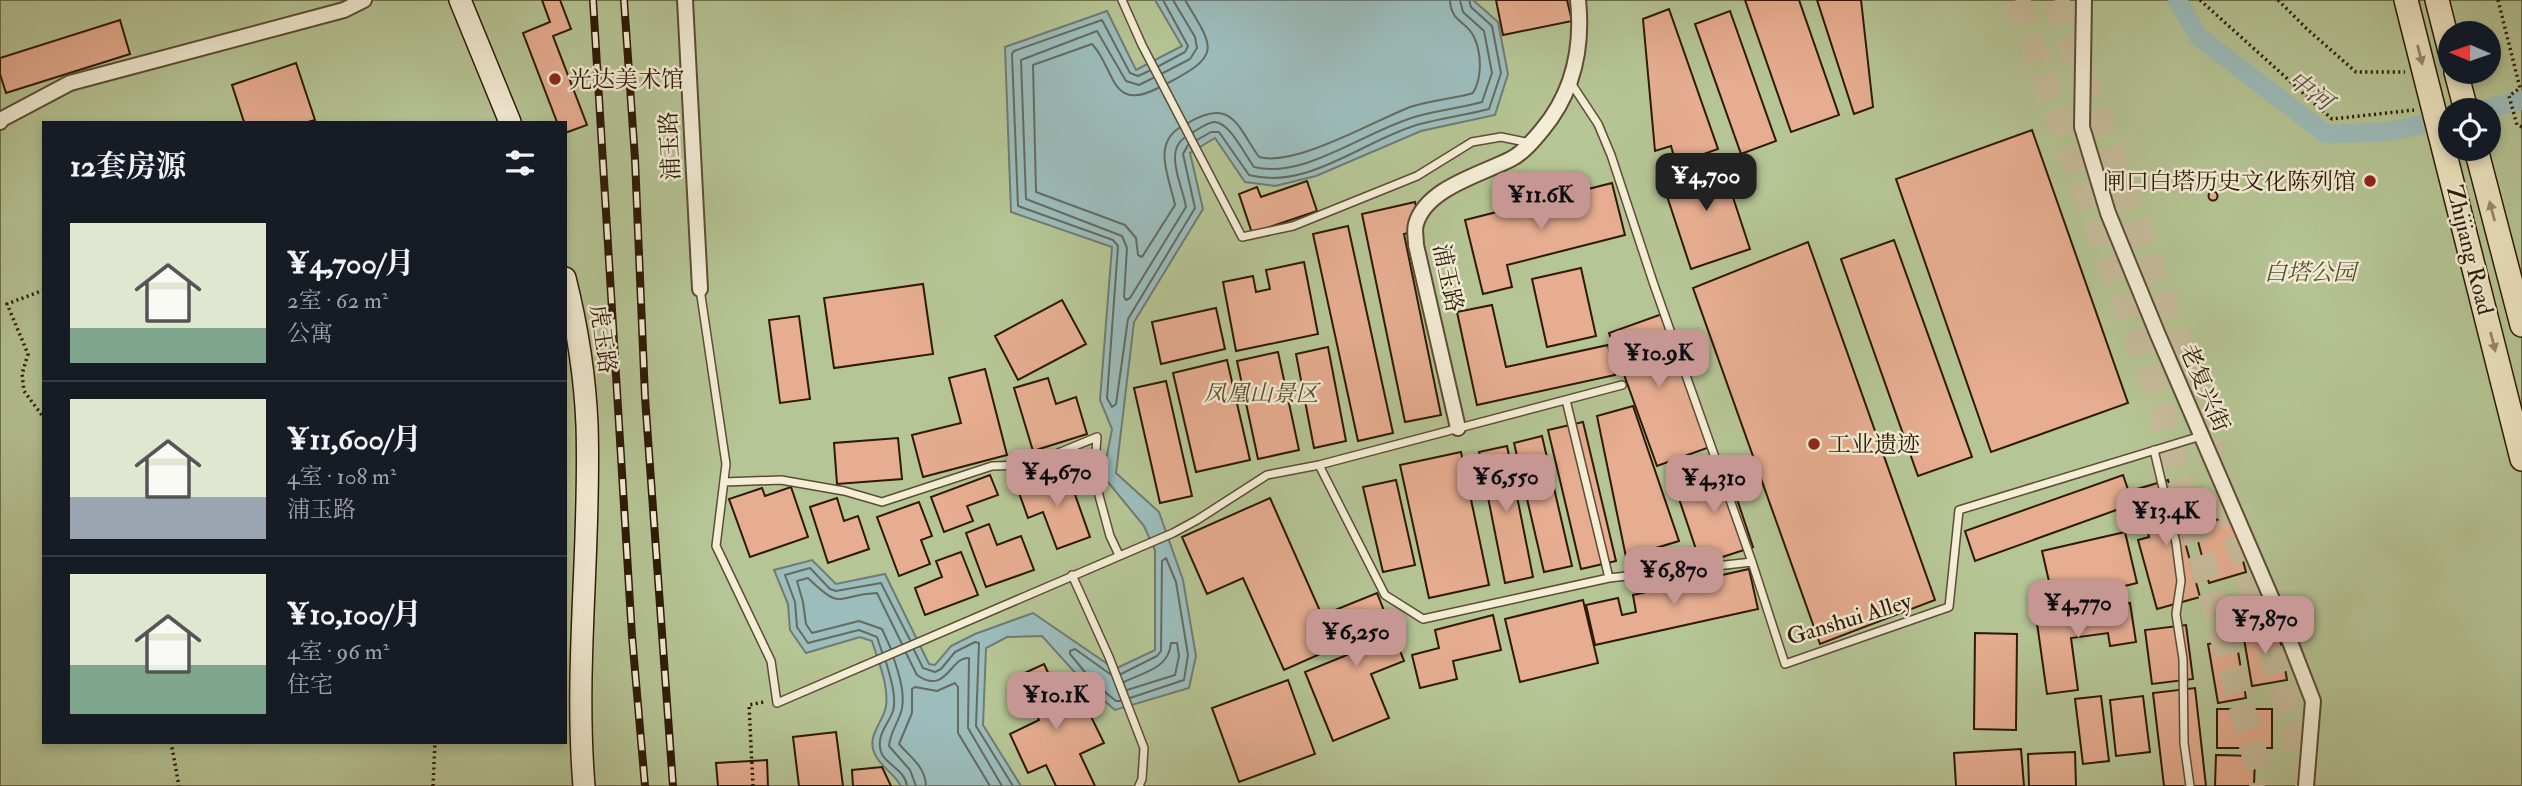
<!DOCTYPE html>
<html lang="zh">
<meta charset="utf-8">
<style>
body{margin:0;font-family:"IM FELL Double Pica","Noto Serif SC",serif;background:#242831;color:#f1f3f6;height:100vh;display:flex;flex-direction:column;font-size:26px;white-space:nowrap}
*{box-sizing:border-box;margin:0}
p{font-size:23px;color:#9ea1a6}
.icon{flex:none;width:38px;height:38px;fill:none;stroke:currentColor;stroke-width:2;stroke-linecap:round;stroke-linejoin:round}
.map{position:relative;flex:1;overflow:hidden}
.details{position:absolute;left:42px;top:121px;width:525px;height:623px;display:flex;flex-direction:column;background:#171b24;border-radius:0px;box-shadow:0 4px 10px #0003}
.details>*{flex:none}
.needle{width:46px;rotate:272deg}
.fabs{position:absolute;left:2438px;top:21px;display:grid;gap:14px}
.fabs a{display:grid;place-items:center;width:63px;height:63px;border-radius:50%;background:#171b24;box-shadow:0 4px 10px #0003;font-size:35px}
.price{position:absolute;translate:-50% -60px;padding:0 16px;border-radius:14px;background:#c59692;color:#111;font-size:23px;line-height:46px;filter:drop-shadow(0 2px 4px #0008)}
.price::after{content:'';position:absolute;left:50%;top:42px;width:21px;height:16px;margin-left:-10px;background:inherit;clip-path:polygon(0 0,100% 0,50% 100%)}
.price.current{background:#222;color:#fff}
ul{padding:0;list-style:none}
li{display:flex;align-items:center;gap:21px;height:175px;padding:0 28px}
li+li{border-top:2px solid #363941}
li span{display:grid;place-items:center;flex:none;width:196px;height:140px;border-radius:0px;color:#555}
li>.icon{margin-inline-start:auto}
span .icon{width:84px;height:84px;fill:#fffc;stroke-width:1}
li b{font-size:30px}
h2{display:flex;justify-content:space-between;align-items:center;height:84px;padding:0 28px;font-size:30px}
.map>svg:first-child{display:block}
.green{fill:#b6c595;stroke:#726f4d;stroke-width:2;fill-rule:evenodd}
.water{fill:#9cbdbc;stroke:#707b73;stroke-width:2}
.lines{fill:none;stroke-linecap:round;stroke-linejoin:round}
.shore{stroke:#646b60;stroke-width:2}
.canal{stroke:#9cbdbc;stroke-width:19}
.building{fill:#e6ad90;stroke:#2d1905;stroke-width:2}
.highway-tunnel{stroke:#c7bc9c;stroke-width:26;stroke-dasharray:26 13;stroke-linecap:butt}
.lane-casing{stroke:#5d4c34;stroke-width:10}
.street-casing{stroke:#5d4c34;stroke-width:18}
.secondary-casing{stroke:#2d1905;stroke-width:24}
.primary-casing{stroke:#2d1905;stroke-width:26}
.path{stroke:#2d1905;stroke-width:3.5;stroke-dasharray:2 3.5;stroke-linecap:butt}
.lane{stroke:#f4eed7;stroke-width:7}
.street{stroke:#f4eed7;stroke-width:14}
.secondary{stroke:#f4eed7;stroke-width:21}
.primary{stroke:#eee5c2;stroke-width:23}
.rail-casing{stroke:#2d1905;stroke-width:8}
.rail{stroke:#f4eed7;stroke-width:5;stroke-dasharray:16;stroke-linecap:butt}
.oneway{fill:#97896d}
.poi-dot{fill:#8f2418;stroke:#f4eed7;stroke-width:2.5}
.labels{text-anchor:middle;dominant-baseline:central;stroke-width:5;stroke-linejoin:round;paint-order:stroke}
.poi-label{font-size:23px;fill:#2d1905;stroke:#f4eed7;text-anchor:start}
.street-label{font-size:23px;fill:#2d1905;stroke:#f4eed7}
.park-label{font-size:23px;font-style:italic;fill:#564d30;stroke:#f4eed7}
.water-label{font-size:24px;font-style:italic;fill:#545245;stroke:#f4eed7}
</style>
<div class="map">
<svg width="2522" height="786" viewBox="0 0 2522 786">
<rect width="100%" height="100%" fill="#eee5c2"/>
<filter id="stains"><feTurbulence type="fractalNoise" baseFrequency=".00286" numOctaves="4"/><feColorMatrix values="0 0 0 0 .2 0 0 0 0 .09 0 0 0 0 .02 0 0 0 .5 -.17"/></filter>
<radialGradient id="worn" r=".72"><stop offset=".6" stop-color="#630" stop-opacity="0"/><stop offset="1" stop-color="#630" stop-opacity=".3"/></radialGradient>
<path class="green" d="M0,0H2522V786H0ZM2450,33H2488V72H2450ZM2450,110H2488V149H2450ZM44,122H565V742H44Z"/>
<path class="water" d="M1155,0H1473L1498,22L1508,74L1495,115L1421,131L1316,176L1275,186L1245,182L1215,138L1190,153L1203,209L1134,322L1116,473L1159,512L1183,580L1196,656L1189,688L1115,710L1089,688L1042,636L1007,637L986,648L983,725L1021,786H901C894,773 879,766 874,752C867,735 884,721 886,706C889,685 878,661 872,641L860,637L806,653L790,630L788,604L774,570L812,560L836,584L885,574L929,664L935,665L951,646L975,634L1033,613L1115,669L1155,650V550L1144,526L1103,476L1112,429L1100,400L1112,247L1011,212L1005,47L1107,11L1136,70L1182,46Z"/>
<g class="lines">
<path class="shore" d="M1159,66L1185,52L1188,46L1163,0
M1149,71L1138,76L1130,73L1102,20L1014,51L1012,54L1018,206L1113,240L1118,246L1107,398L1112,407L1116,404L1128,319L1195,208L1183,154L1188,145
M1163,73L1190,59L1197,48L1195,37L1173,0
M1153,78L1139,85L1126,81L1097,31L1021,60L1026,199L1122,236L1127,248L1124,297L1126,300L1130,298L1186,207C1183,187 1164,152 1184,138
M1168,83C1222,55 1214,48 1185,0
M1158,88C1110,113 1115,68 1092,44L1033,65L1036,192L1125,225L1136,238L1138,255L1142,257L1175,205C1170,179 1152,146 1179,128
M1188,123C1232,97 1237,126 1259,157C1295,167 1374,121 1410,107C1430,100 1453,99 1473,93C1482,78 1482,54 1474,37C1467,21 1451,23 1450,0
M1193,132C1199,129 1206,123 1214,122C1229,121 1245,155 1254,167C1305,180 1368,129 1418,116C1439,110 1461,108 1482,102L1492,73L1484,31L1463,12L1460,0
M1197,140L1211,132H1219L1249,175C1308,191 1365,139 1420,124C1443,118 1466,115 1489,109L1501,73L1492,26L1471,7L1469,0
M891,649L882,629L859,621L812,633L806,624L803,602L797,581L808,578C843,612 835,595 877,593L902,644
M914,650L923,668L935,672L941,669L955,652L975,642L979,643L976,726L1013,786
M882,652L877,637L859,630L808,643L797,627L795,602L785,575L810,568L830,589L836,591L881,583L910,640
M906,653L917,675C947,696 950,656 969,658L968,728L1002,786
M894,659C899,674 907,698 900,715C896,726 890,734 889,746L910,770L916,786
M886,662C890,676 897,697 893,711C889,723 878,733 880,747C881,764 905,768 907,786
M1110,674L1075,649L1070,651V654L1094,683L1116,701H1120
M1121,674L1157,656L1161,651L1162,561L1166,558L1176,582L1188,655L1184,680L1130,698
M1124,682C1145,672 1169,668 1171,643H1177L1179,656L1175,675L1127,690
M926,786C925,766 911,758 899,744L912,713V689L915,687L937,691L955,683L958,687V733L990,786"/>
<path class="canal" d="M2177,0L2199,37L2326,134L2389,132L2450,118
M2481,110L2522,100"/>
</g>
<path class="building" d="M542,0H560L571,29L553,36L587,125L565,133V122H557L523,33L550,22Z
M1496,0H1567L1572,21L1503,35Z
M1745,0H1799L1839,115L1791,132Z
M1817,0H1861L1873,107L1854,114Z
M1669,9L1718,149L1676,164L1671,146L1655,151L1643,19Z
M1730,11L1776,141L1741,154L1695,24Z
M120,20L130,54L6,93L0,74V58Z
M296,63L315,120L308,122H244L232,85Z
M2032,130L2128,403L1991,452L1896,179Z
M1720,158L1750,249L1691,269L1661,178Z
M1307,181L1317,211L1252,233L1239,194L1257,187L1261,197Z
M1612,183L1625,235L1507,265L1512,287L1483,294L1465,220Z
M2208.5 196a4.5 4.5 0 1 1 9 0a4.5 4.5 0 1 1-9 0Z
M1415,202L1421,230L1404,234L1441,415L1405,422L1362,214Z
M1348,226L1393,433L1358,441L1313,234Z
M1894,240L1972,457L1918,476L1841,259Z
M1808,242L1935,600L1820,644L1693,288Z
M1304,262L1318,334L1236,351L1223,282L1253,276L1256,292L1270,289L1266,270Z
M1581,268L1596,336L1547,347L1532,279Z
M923,284L933,354L834,368L824,298Z
M1062,300L1086,344L1018,380L995,336Z
M1492,305L1506,367L1608,345L1615,375L1477,405L1457,312Z
M1216,308L1225,349L1161,364L1152,322Z
M1662,314L1710,447L1657,466L1609,333Z
M799,316L810,399L780,403L769,320Z
M1328,347L1346,441L1314,448L1296,354Z
M1278,352L1299,450L1258,459L1237,361Z
M1227,360L1250,460L1196,472L1173,373Z
M985,369L1007,455L923,477L912,435L961,423L949,378Z
M1048,378L1056,404L1076,397L1087,434L1033,451L1014,388Z
M1166,381L1192,496L1160,503L1134,388Z
M1633,406L1679,541L1626,557L1597,416Z
M1583,422L1616,561L1581,569L1548,430Z
M1542,436L1572,566L1544,572L1514,443Z
M898,438L902,479L837,484L834,443Z
M1507,446L1533,577L1505,583L1479,452Z
M1461,452L1489,585L1429,598L1400,465Z
M1726,466L1753,547L1701,564L1674,484Z
M1067,472L1090,537L1057,549L1043,512L1028,518L1018,490Z
M990,475L998,495L967,506L973,521L944,532L931,497Z
M2123,475L2133,504L1975,561L1965,531Z
M1396,480L1415,565L1383,572L1363,487Z
M2168,480L2200,597L2157,609L2138,540L2149,537L2137,489Z
M791,487L808,537L750,557L729,499L762,488L765,496Z
M837,498L844,521L858,516L869,549L828,563L810,507Z
M1270,498L1336,647L1284,670L1243,578L1207,594L1182,537Z
M919,502L932,536L921,540L930,564L899,576L877,517Z
M2231,516L2246,572L2209,583L2194,526Z
M989,524L997,545L1021,536L1034,570L986,587L966,533Z
M2125,532L2137,583L2054,603L2042,551Z
M961,552L978,595L925,615L915,588L942,577L936,561Z
M1749,569L1758,609L1595,645L1586,605L1618,598L1622,615L1636,612L1633,595Z
M1377,593L1404,661L1371,674L1389,718L1333,741L1305,672L1347,655L1330,612Z
M1583,600L1598,663L1520,682L1505,619Z
M2130,603L2136,642L2110,646L2108,633L2071,638L2078,690L2047,694L2036,616Z
M1493,615L1501,650L1453,661L1457,679L1420,688L1412,655L1439,648L1435,630Z
M2186,625L2193,679L2152,684L2145,630Z
M2278,627L2287,680L2252,686L2243,633Z
M1975,633L2017,634L2016,730L1974,729Z
M2236,640L2246,698L2218,703L2208,644Z
M1044,664L1062,702L1080,694L1104,743L1080,754L1095,786H1056L1046,765L1028,773L1010,734L1039,720L1018,676Z
M1288,680L1315,754L1239,782L1212,708Z
M2195,688L2206,786H2164L2153,693Z
M2101,696L2109,761L2083,764L2075,699Z
M2143,696L2150,752L2116,756L2110,700Z
M2217,709H2272V748H2217Z
M836,732L843,786H799L793,737Z
M2021,749L2024,786H1956L1954,753Z
M2075,752L2076,786H2029L2028,754Z
M2216,755L2255,756L2254,786H2215Z
M767,760L768,786H718L716,763Z
M882,767L891,786H853L852,770Z"/>
<g class="lines">
<path class="highway-tunnel" d="M2017,0L2158,397L2263,786
M2056,0L2188,368L2214,458
M2226,499L2309,786"/>
<g class="lane-casing">
<path id="lane" d="M1122,0L1142,45L1242,237L1293,226L1417,176L1472,142L1501,137L1530,143
M1571,83L1598,124L1611,155L1653,282L1752,562
M700,289L726,464L716,546L771,661L777,703L1173,533L1197,520L1267,475L1319,465L1622,385
M1566,400L1609,578
M2154,450L2176,543L2181,581L2176,614L2183,659L2184,743L2190,786
M1319,465L1385,595L1423,619L1609,578L1752,562L1785,664L1949,607L1959,510L2201,436
M724,482L781,480L844,491L882,502L992,466L1029,465L1097,437L1094,477L1110,536L1119,555
M1072,575L1109,657L1144,748L1142,779L1139,786"/>
</g>
<g class="street-casing">
<path id="street" d="M685,0L700,289
M2084,0L2082,127L2108,213L2158,335L2287,634L2313,701L2306,786
M0,122L2,119L70,83L344,10L364,0
M1458,428L1416,245C1416,239 1414,230 1416,224C1426,188 1482,174 1511,159C1523,153 1533,141 1542,130C1573,93 1583,48 1578,0"/>
</g>
<g class="secondary-casing">
<path id="secondary" d="M460,0L510,122
M565,278C577,326 585,376 587,425C591,545 574,666 584,786"/>
</g>
<g class="primary-casing">
<path id="primary" d="M2406,0L2522,459
M2437,0L2450,51
M2456,72L2466,110
M2476,149L2522,325"/>
</g>
<path class="path" d="M2200,0L2332,119L2414,110
M2278,0L2307,29L2356,72H2405
M2498,0L2520,88L2509,96L2517,125L2522,127
M44,290L7,304L28,354L22,374L24,391L44,418
M171,742L179,786
M433,786L435,742
M753,786L749,705L764,702"/>
<use href="#lane" class="lane"/>
<use href="#street" class="street"/>
<use href="#secondary" class="secondary"/>
<use href="#primary" class="primary"/>
<g class="rail-casing">
<path id="rail" d="M593,0L632,636L645,786
M624,0L635,159L645,397L673,786"/>
</g>
<use href="#rail" class="rail"/>
</g>
<defs><path id="oneway-solid" d="M-6-.8H1V-3.2L6.5 0L1 3.2V.8H-6Z" transform="scale(1.75)"/></defs>
<g class="oneway">
<use href="#oneway-solid" transform="translate(2420 55) rotate(76)"/>
<use href="#oneway-solid" transform="translate(2492 211) rotate(-105)"/>
<use href="#oneway-solid" transform="translate(2493 342) rotate(76)"/>
</g>
<g class="poi-dot">
<circle cx="555" cy="79" r="7"/>
<circle cx="2370" cy="181" r="7"/>
<circle cx="1814" cy="444" r="7"/>
</g>
<g class="labels">
<g class="poi-label">
<text x="569" y="79">光达美术馆</text>
<text x="2356" y="181" text-anchor="end">闸口白塔历史文化陈列馆</text>
<text x="1828" y="444">工业遗迹</text>
</g>
<g class="street-label">
<text transform="translate(670 146) rotate(-93)">浦玉路</text>
<text transform="translate(2470 250) rotate(76)">Zhijiang Road</text>
<text transform="translate(1448 278) rotate(78)">浦玉路</text>
<text transform="translate(603 339) rotate(82)">虎玉路</text>
<text transform="translate(2205 388) rotate(67)">老复兴街</text>
<text transform="translate(1849 619) rotate(-17)">Ganshui Alley</text>
</g>
<g class="park-label">
<text x="2310" y="272">白塔公园</text>
<text x="1261" y="393">凤凰山景区</text>
</g>
<g class="water-label">
<text transform="translate(2310 91) rotate(37)">中河</text>
</g>
</g>
<rect width="100%" height="100%" filter="url(#stains)"/>
<rect width="100%" height="100%" fill="url(#worn)"/>
</svg>
<div class="fabs">
<a><svg class="needle" viewBox="-14 -14 28 28"><path d="M0-13l5 13h-10z" fill="#e53935"/><path d="M0 13l5-13h-10z" fill="#9ea1a6"/></svg></a>
<a><svg class="icon" aria-label="locate" viewBox="0 0 24 24"><circle cx="12" cy="12" r="6"/><path d="M12 2v4M12 18v4M2 12h4M18 12h4"/></svg></a>
</div>
<b class="price current" style="left:1706px;top:213px">¥4,700</b>
<b class="price" style="left:1541px;top:232px">¥11.6K</b>
<b class="price" style="left:1659px;top:390px">¥10.9K</b>
<b class="price" style="left:1057px;top:509px">¥4,670</b>
<b class="price" style="left:1506px;top:514px">¥6,550</b>
<b class="price" style="left:1714px;top:515px">¥4,310</b>
<b class="price" style="left:2166px;top:548px">¥13.4K</b>
<b class="price" style="left:1674px;top:607px">¥6,870</b>
<b class="price" style="left:2078px;top:640px">¥4,770</b>
<b class="price" style="left:2265px;top:656px">¥7,870</b>
<b class="price" style="left:1356px;top:669px">¥6,250</b>
<b class="price" style="left:1056px;top:732px">¥10.1K</b>
<section class="details">
<h2>12套房源<svg class="icon" aria-label="filters" viewBox="0 0 24 24"><path d="M4 7h16M4 17h16"/><circle cx="9" cy="7" r="2"/><circle cx="15" cy="17" r="2"/></svg></h2>
<ul>
<li><span style="background:linear-gradient(#dfe7d0 75%,#7fa58c 0)"><svg class="icon" aria-label="home" viewBox="0 0 24 24"><path d="M3 11l9-7 9 7M6 9v11h12V9"/></svg></span><div><b>¥4,700/月</b><p>2室 · 62 m²</p><p>公寓</p></div></li>
<li><span style="background:linear-gradient(#dfe7d0 70%,#9aa5b1 0)"><svg class="icon" aria-label="home" viewBox="0 0 24 24"><path d="M3 11l9-7 9 7M6 9v11h12V9"/></svg></span><div><b>¥11,600/月</b><p>4室 · 108 m²</p><p>浦玉路</p></div></li>
<li><span style="background:linear-gradient(#dfe7d0 65%,#7fa58c 0)"><svg class="icon" aria-label="home" viewBox="0 0 24 24"><path d="M3 11l9-7 9 7M6 9v11h12V9"/></svg></span><div><b>¥10,100/月</b><p>4室 · 96 m²</p><p>住宅</p></div></li>
</ul>
</section>
</div>
